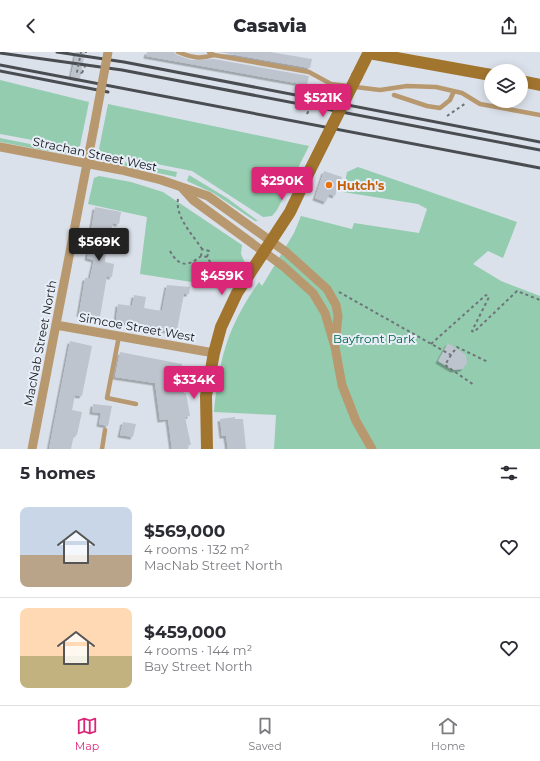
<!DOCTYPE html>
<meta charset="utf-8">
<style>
body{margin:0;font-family:Montserrat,sans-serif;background:#f2f2f3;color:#2b2b33;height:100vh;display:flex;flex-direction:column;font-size:15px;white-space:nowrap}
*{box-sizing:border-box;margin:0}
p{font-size:13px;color:#7c7c81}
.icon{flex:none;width:22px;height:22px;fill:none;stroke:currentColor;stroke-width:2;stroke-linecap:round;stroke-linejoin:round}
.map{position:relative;height:397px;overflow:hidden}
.sheet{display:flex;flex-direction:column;background:#fff;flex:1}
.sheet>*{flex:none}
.buttons{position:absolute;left:484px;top:12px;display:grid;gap:8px}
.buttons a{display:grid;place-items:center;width:44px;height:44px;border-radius:50%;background:#fff;box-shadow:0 2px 10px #0003;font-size:20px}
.price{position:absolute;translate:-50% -34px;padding:0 9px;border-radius:4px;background:#db2777;color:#fff;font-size:13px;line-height:26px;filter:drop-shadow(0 1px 2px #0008)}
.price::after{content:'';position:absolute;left:50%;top:24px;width:12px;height:9px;margin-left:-6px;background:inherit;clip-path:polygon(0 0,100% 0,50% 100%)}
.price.active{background:#222;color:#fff}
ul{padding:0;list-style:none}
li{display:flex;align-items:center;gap:12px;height:100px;padding:0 20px}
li+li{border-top:1px solid #e1e1e2}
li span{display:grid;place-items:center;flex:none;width:112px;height:80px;border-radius:8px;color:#555}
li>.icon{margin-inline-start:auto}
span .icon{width:48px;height:48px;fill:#fffc;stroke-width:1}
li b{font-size:17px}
h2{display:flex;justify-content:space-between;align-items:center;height:48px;padding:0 20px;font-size:17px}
header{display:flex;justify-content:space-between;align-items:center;height:52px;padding:0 20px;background:#fff;font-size:18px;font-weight:800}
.dock{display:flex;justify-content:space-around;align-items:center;height:56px;border-top:1px solid #e1e1e2;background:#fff;font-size:11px;color:#7c7c81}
.dock a{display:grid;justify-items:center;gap:2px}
.dock .active{color:#db2777}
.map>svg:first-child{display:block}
.green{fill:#94ccaf}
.building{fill:#bec4cd;filter:url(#shadow)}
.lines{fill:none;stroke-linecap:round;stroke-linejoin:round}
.path{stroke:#6f7479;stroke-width:2;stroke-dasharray:3 3;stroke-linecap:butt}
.lane{stroke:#b8996f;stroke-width:4.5}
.street{stroke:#b8996f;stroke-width:9}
.secondary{stroke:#a2752f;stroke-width:12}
.rail{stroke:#494d52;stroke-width:3}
.path-bridge{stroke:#6f7479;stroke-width:2;stroke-dasharray:3 3;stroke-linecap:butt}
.street-bridge{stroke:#b8996f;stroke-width:9}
.secondary-bridge{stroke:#a2752f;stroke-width:12}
.food-dot{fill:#e8710a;stroke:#e8eef7;stroke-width:1.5}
.labels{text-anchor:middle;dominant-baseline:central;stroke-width:4;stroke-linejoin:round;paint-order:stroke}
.street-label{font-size:12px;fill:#16191c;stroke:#e8eef7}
.food-label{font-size:12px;font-weight:bold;fill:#c56008;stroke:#e8eef7;text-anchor:start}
.park-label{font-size:12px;fill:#016443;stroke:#e8eef7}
</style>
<header><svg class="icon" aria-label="back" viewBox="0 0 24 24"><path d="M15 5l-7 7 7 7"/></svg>Casavia<svg class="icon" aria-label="share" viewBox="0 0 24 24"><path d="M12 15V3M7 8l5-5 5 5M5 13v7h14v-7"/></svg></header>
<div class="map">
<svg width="540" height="397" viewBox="0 0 540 397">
<defs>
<filter id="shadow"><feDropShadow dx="-2.5" dy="2.5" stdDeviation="0" flood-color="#0004"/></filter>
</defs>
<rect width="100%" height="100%" fill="#dbe1ea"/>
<path class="green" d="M0,28L89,50L80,94L76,96L0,82Z
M108,52L309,94L277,158L272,164L263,165L192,119L101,101L99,97Z
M0,86L75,101V104L0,90Z
M101,106L167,118L177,120L176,125L104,109L101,108Z
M358,115L517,170L503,206L488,199L473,212L501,229L540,244V397H274L276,363L214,360C219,306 228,274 259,230L262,234L294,181L301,164L352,177L354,171L419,181L427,157L418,152L343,140L347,120Z
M189,123L227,146L258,169H255L213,141L187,129Z
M99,124L131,130L163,140L242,193L241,202L245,211L230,236L140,222L147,165L88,152L94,126Z"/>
<path class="building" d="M76,0H85L80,27L71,25Z
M147,0H174L177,3L191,8L214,7L309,24L307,33L146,4Z
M219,0H270L312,7L310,16Z
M324,119L342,125L335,144L329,142L326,150L315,146Z
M95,155L121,160L119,172L113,171L106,199L105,210L114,212L112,225L107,224L100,265L79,262L85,226H90L94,208L87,206L93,179H91Z
M167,233L190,235L189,242H184L177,278L169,277V279L144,275L145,273L116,269L118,252L132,254L134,243L146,245L144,256L162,259Z
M70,289L92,294L82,344L75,343L72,358L82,360L77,383H74L71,397H49Z
M448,291L466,303L467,311L463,317L453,318L438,309Z
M120,300L182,312L177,339L184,338V341H186L190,364L185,365L191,393H187L188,397H172L168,367L160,368L155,331L115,325Z
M93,352L112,354L108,374L99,372L101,361L92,360Z
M235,365V367H243L246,397H228L226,384H222L220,367Z
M123,370L136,372L133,385L120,383Z"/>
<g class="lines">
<path class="path" d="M86,0V1
M82,21L85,14
M307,62L310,56
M447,64L466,51
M178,147C175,165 193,183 202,197
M170,199C179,215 188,215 201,204
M207,205L209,199L202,197L201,204L207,205L217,221L231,233
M339,240L451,303L457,295L488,310
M431,292L486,243L489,245L472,279L474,280L517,239L540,248
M451,303L445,313L474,333"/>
<path class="lane" d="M178,0C192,6 200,7 214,3
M209,0L214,3L309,20L331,32L380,38L407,34L436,35L462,41L480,52L540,63
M394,43L427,54L440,56L450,48L454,39
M119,284L107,346L136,352
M102,397L105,378"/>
<path class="street" d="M0,95L121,118L161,128L208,144L286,200L327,237L336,253L338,264L335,295
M183,137L193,148L283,214L313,241L325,261L335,295L342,333L356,369L372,397
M56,273L214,301
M32,397L94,75"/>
<path class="secondary" d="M369,1L491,23
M357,24L369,0
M521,29L540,33
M207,397L206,344L214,301L221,275L237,241L290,160L310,118"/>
<path class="rail" d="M57,0L124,10L540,90
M0,1L122,18L540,98
M0,13L540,116
M0,19L108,40"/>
<path class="path-bridge" d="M81,0L77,20L82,21"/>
<path class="street-bridge" d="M94,75L108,0"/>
<path class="secondary-bridge" d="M310,118L357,24"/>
</g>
<circle class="food-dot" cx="329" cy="133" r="4"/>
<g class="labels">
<g class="street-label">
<text transform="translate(95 102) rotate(12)">Strachan Street West</text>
<text transform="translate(137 275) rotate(10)">Simcoe Street West</text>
<text transform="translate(40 291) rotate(-79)">MacNab Street North</text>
</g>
<g class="food-label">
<text x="337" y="133">Hutch's</text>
</g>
<g class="park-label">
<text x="374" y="286">Bayfront Park</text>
</g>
</g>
</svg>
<div class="buttons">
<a><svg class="icon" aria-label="layers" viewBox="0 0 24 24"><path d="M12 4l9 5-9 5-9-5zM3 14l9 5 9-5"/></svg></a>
</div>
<b class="price" style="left:323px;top:66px">$521K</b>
<b class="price" style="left:282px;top:149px">$290K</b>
<b class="price active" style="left:99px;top:210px">$569K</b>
<b class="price" style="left:222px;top:244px">$459K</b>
<b class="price" style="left:194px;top:348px">$334K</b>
</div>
<section class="sheet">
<h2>5 homes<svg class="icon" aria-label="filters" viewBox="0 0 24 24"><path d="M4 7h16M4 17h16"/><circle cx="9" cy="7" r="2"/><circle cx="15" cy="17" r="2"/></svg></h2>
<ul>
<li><span style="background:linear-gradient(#c9d6e8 60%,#b9a48a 0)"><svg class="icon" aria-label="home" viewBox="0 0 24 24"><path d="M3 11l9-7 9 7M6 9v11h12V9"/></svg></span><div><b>$569,000</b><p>4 rooms · 132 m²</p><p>MacNab Street North</p></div><svg class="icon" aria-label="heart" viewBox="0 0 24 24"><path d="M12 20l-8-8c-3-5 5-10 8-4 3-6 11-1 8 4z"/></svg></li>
<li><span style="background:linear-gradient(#ffd9b3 60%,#c2b280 0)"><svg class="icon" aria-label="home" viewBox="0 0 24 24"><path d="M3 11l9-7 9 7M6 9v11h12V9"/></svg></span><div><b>$459,000</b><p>4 rooms · 144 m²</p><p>Bay Street North</p></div><svg class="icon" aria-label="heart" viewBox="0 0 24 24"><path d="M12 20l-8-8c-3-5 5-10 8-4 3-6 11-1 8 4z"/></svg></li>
</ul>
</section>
<nav class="dock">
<a class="active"><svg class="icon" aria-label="map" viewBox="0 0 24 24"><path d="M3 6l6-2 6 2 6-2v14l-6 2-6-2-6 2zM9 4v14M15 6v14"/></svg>Map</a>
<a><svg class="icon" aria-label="saved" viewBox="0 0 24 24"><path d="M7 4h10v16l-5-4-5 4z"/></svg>Saved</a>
<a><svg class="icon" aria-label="home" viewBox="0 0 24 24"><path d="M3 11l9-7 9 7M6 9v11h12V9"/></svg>Home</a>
</nav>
